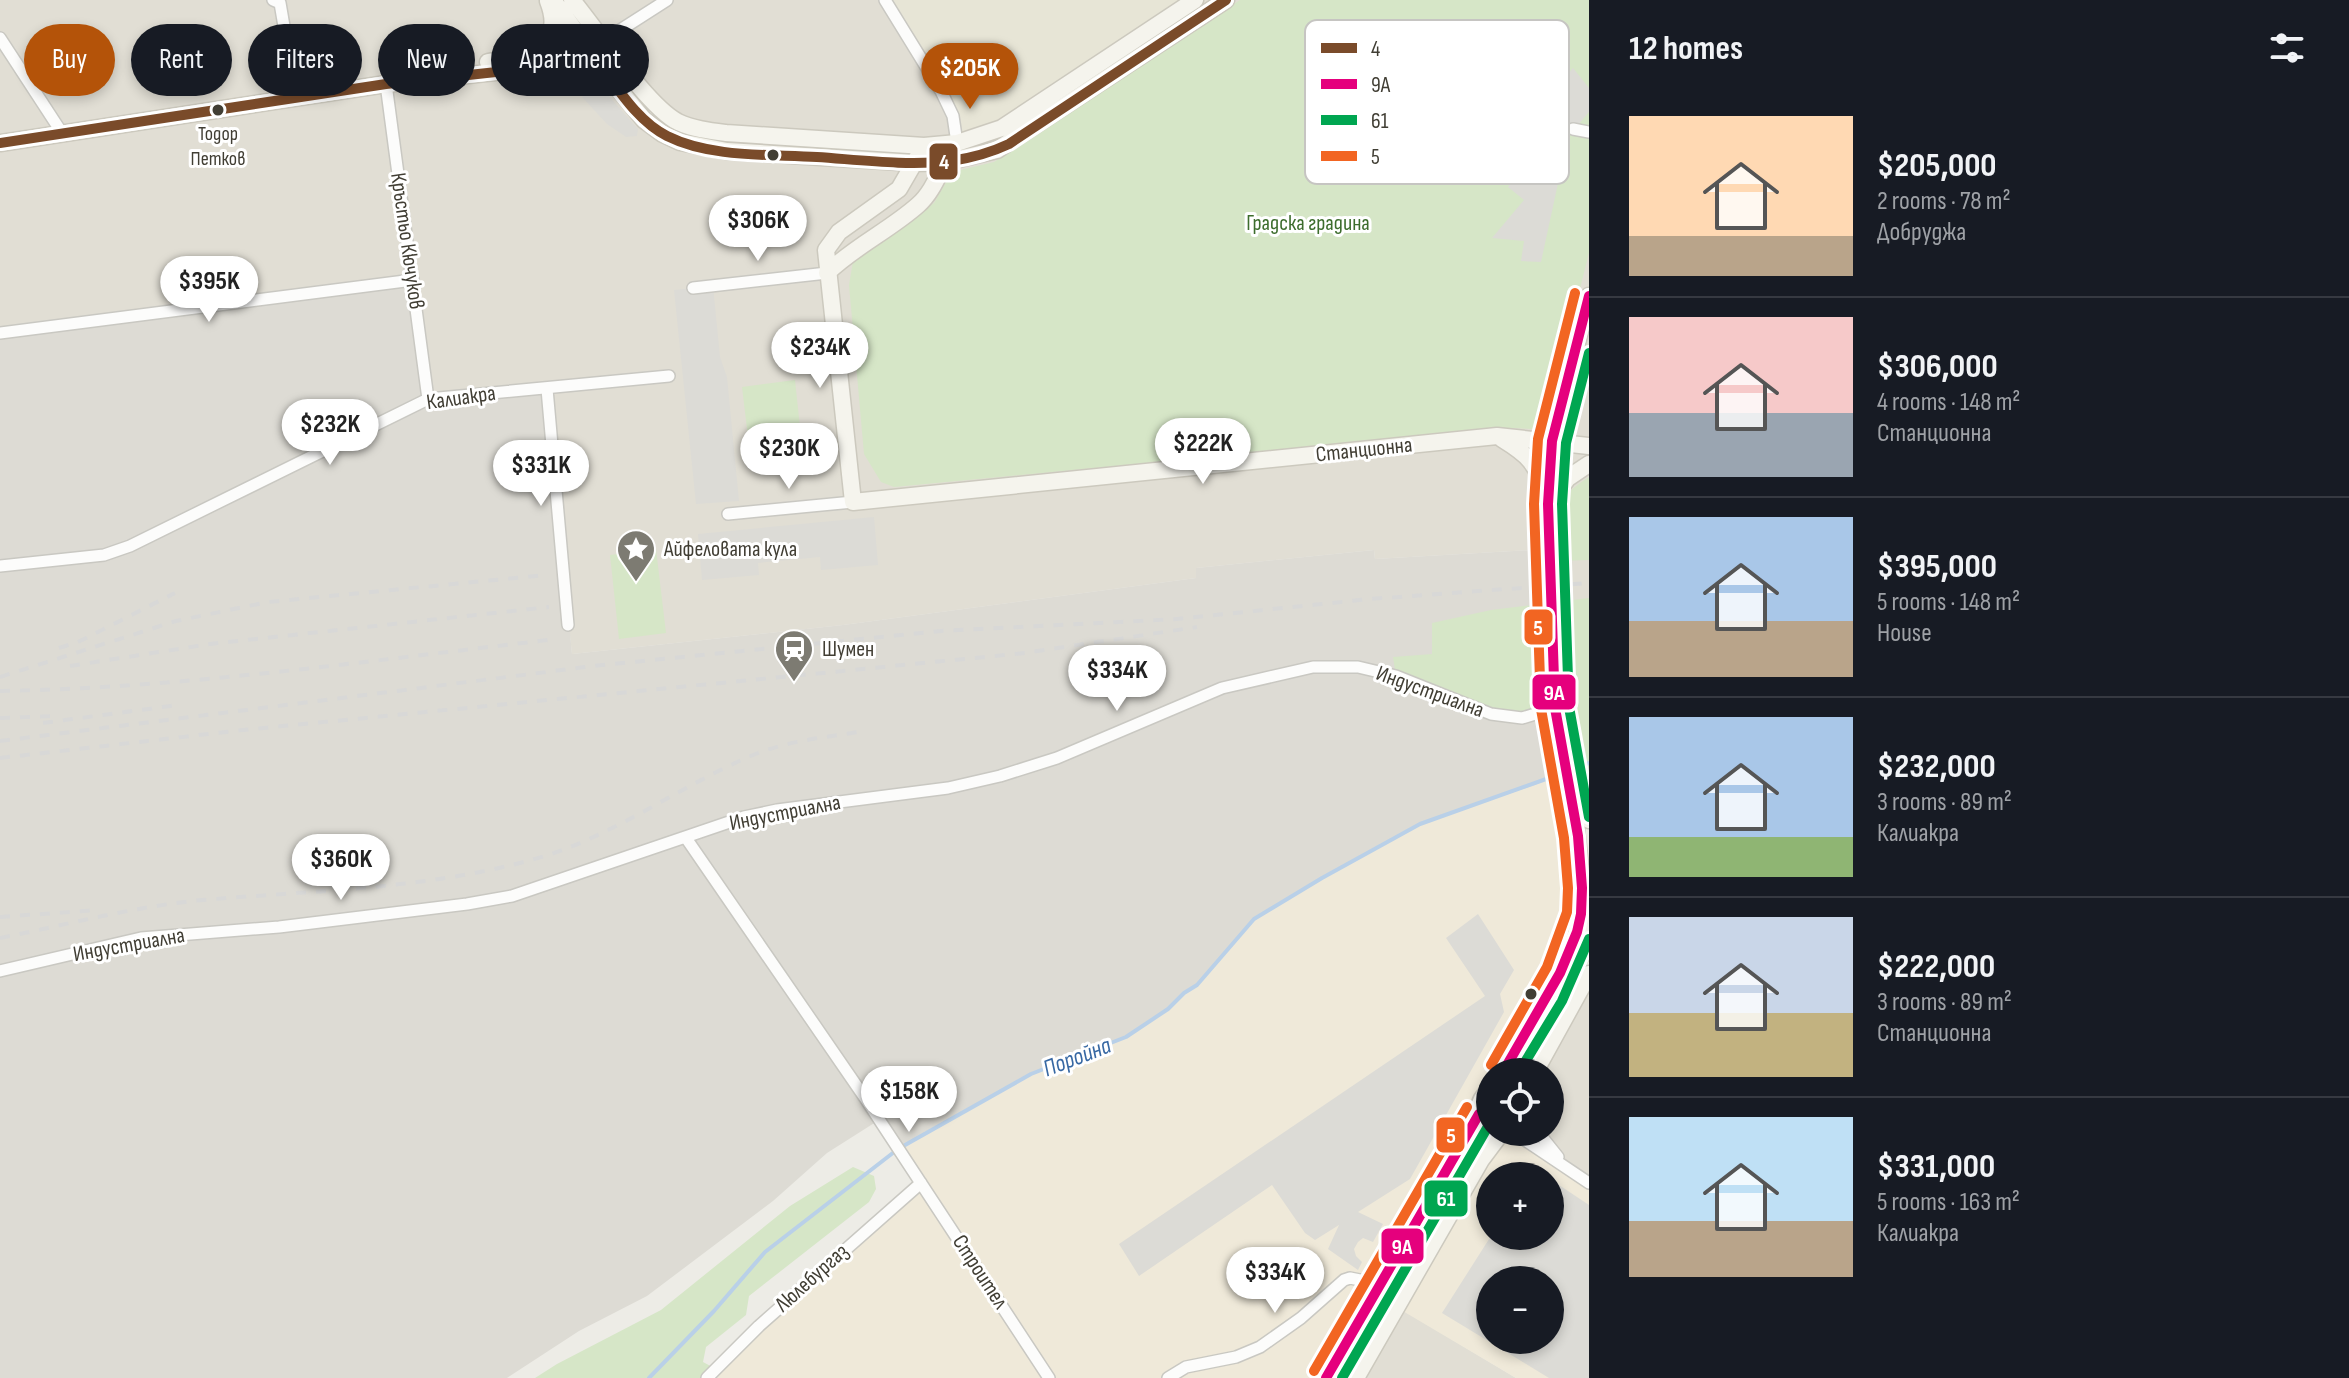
<!DOCTYPE html>
<meta charset="utf-8">
<style>
body{margin:0;font-family:"Sofia Sans Condensed",sans-serif;background:#20242c;color:#f1f3f6;height:100vh;display:flex;flex-direction:column;font-size:30px;white-space:nowrap}
*{box-sizing:border-box;margin:0}
p{font-size:26px;color:#9ea1a6}
.icon{flex:none;width:44px;height:44px;fill:none;stroke:currentColor;stroke-width:2;stroke-linecap:round;stroke-linejoin:round}
.map{position:relative;flex:1;overflow:hidden}
.panel{display:flex;flex-direction:column;background:#171b24;width:760px}
.panel>*{flex:none}
.hud{position:absolute;left:24px;top:24px;width:760px;height:72px;display:flex;gap:16px}
.tools{position:absolute;left:1476px;top:1058px;display:grid;gap:16px}
.tools a{display:grid;place-items:center;width:88px;height:88px;border-radius:50%;background:#171b24;box-shadow:0 4px 12px #0003;font-size:40px}
.price{position:absolute;translate:-50% -68px;padding:0 18px;border-radius:28px;background:#fff;color:#222;font-size:26px;line-height:52px;filter:drop-shadow(0 2px 4px #0008)}
.price::after{content:'';position:absolute;left:50%;top:48px;width:24px;height:18px;margin-left:-12px;background:inherit;clip-path:polygon(0 0,100% 0,50% 100%)}
.price.current{background:#b45309;color:#fff}
ul{padding:0;list-style:none}
li{display:flex;align-items:center;gap:24px;height:200px;padding:0 40px}
li+li{border-top:2px solid #363941}
li span{display:grid;place-items:center;flex:none;width:224px;height:160px;border-radius:0px;color:#555}
li>.icon{margin-inline-start:auto}
span .icon{width:96px;height:96px;fill:#fffc;stroke-width:1}
li b{font-size:34px}
h2{display:flex;justify-content:space-between;align-items:center;height:96px;padding:0 40px;font-size:34px}
.pill{padding:0 28px;border-radius:36px;background:#171b24;box-shadow:0 4px 12px #0003;font-size:28px;line-height:72px}
.pill.current{background:#b45309;color:#fff}
main{display:flex;flex:1;min-height:0}
.map>svg:first-child{display:block}
.residential{fill:#e1ded4}
.commercial{fill:#efe9d9;fill-rule:evenodd}
.industrial{fill:#dddbd4}
.education{fill:#e7e5d6}
.green{fill:#d6e6c7}
.parking{fill:#dcdbd6;fill-rule:evenodd}
.lines{fill:none;stroke-linecap:round;stroke-linejoin:round}
.stream{stroke:#b9d0e8;stroke-width:4}
.street-casing{stroke:#c9c8c2;stroke-width:14}
.secondary-casing{stroke:#ccc9be;stroke-width:19}
.street{stroke:#fcfcfb;stroke-width:11}
.secondary{stroke:#f5f4ed;stroke-width:16}
.rail{stroke:#d8d8d7;stroke-width:4;stroke-dasharray:10 10;stroke-linecap:butt}
.bus-1-casing{stroke:#fff;stroke-width:16}
.bus-2-casing{stroke:#fff;stroke-width:16}
.bus-3-casing{stroke:#fff;stroke-width:16}
.bus-4-casing{stroke:#fff;stroke-width:16}
.bus-1{stroke:#7a4b2a;stroke-width:10}
.bus-2{stroke:#e5007d;stroke-width:10}
.bus-3{stroke:#00a651;stroke-width:10}
.bus-4{stroke:#f26522;stroke-width:10}
.bus-dot{fill:#413e34;stroke:#fff;stroke-width:3}
.labels{text-anchor:middle;dominant-baseline:central;stroke-width:6;stroke-linejoin:round;paint-order:stroke}
.bus-label{font-size:20px;fill:#413e34;stroke:#fff}
.park-label{font-size:22px;fill:#3d6d2d;stroke:#fff}
.street-label{font-size:22px;fill:#413e34;stroke:#fff}
.poi-label{font-size:22px;fill:#413e34;stroke:#fff;text-anchor:start}
.water-label{font-size:24px;font-style:italic;fill:#3768a3;stroke:#fff}
.key{fill:#fff;stroke:#c6c5c2;stroke-width:2}
.key-label{font-size:22px;fill:#413e34}
.line-badge{stroke:#fff;stroke-width:3}
.badge-label{font-size:22px;text-anchor:middle;font-weight:bold;fill:#fff}
</style>
<main>
<div class="map">
<svg width="1589" height="1378" viewBox="0 0 1589 1378">
<rect width="100%" height="100%" fill="#edece6"/>
<path class="residential" d="M0,0H1589V820L1548,549L1375,559L1374,550L1196,568V578L843,625L572,654L565,589L447,396L0,333Z
M1589,974V1183L1567,1166L1538,1132H1550V1072H1535Z
M1396,1306L1516,1378H1356Z"/>
<path class="commercial" d="M1566,772L1581,862L1572,948L1503,1072H1490V1132H1538L1567,1166L1589,1183V1378H1516L1396,1307L1356,1378H707L920,1183L898,1149L1031,1074L1126,1037L1168,1009L1184,993L1197,985L1254,919L1322,878L1420,824L1535,785ZM1490,1176H1550V1236H1490ZM1490,1280H1550V1340H1490Z"/>
<path class="industrial" d="M413,280L428,398L547,389L572,654L843,625L1196,578V568L1374,550L1375,559L1548,549L1566,772L1535,785L1420,824L1322,878L1254,919L1197,985L1184,993L1168,1009L1126,1037L1031,1074L898,1149L879,1120L827,1153L773,1201L647,1296L579,1331L507,1378H0V333Z"/>
<path class="education" d="M884,0H1195L1002,128L957,143L953,116Z"/>
<path class="green" d="M1240,0H1589V253L1544,430L1515,428L894,487L881,482L864,454L849,285L853,261L934,203L952,172L994,162Z
M795,380L804,465L752,471L742,387Z
M1589,477V560L1559,561C1557,516 1547,504 1589,477Z
M656,549L666,633L619,639L610,555Z
M1589,598V820L1587,819L1555,708L1522,718L1491,714L1396,676L1393,657L1432,654V623L1491,610Z
M1589,937V961L1523,1072L1514,1068Z
M1472,1140L1482,1147L1348,1378H1334Z
M853,1167L874,1176L876,1189L869,1202L749,1296L746,1315L706,1347L703,1362L716,1369L707,1378H535L557,1364L661,1310L790,1206Z"/>
<path class="parking" d="M1573,68L1589,88V112L1568,137L1541,262L1521,261L1524,241L1492,238L1524,200L1508,187L1516,177L1493,160Z
M598,84L638,129L637,136L626,137L607,124L582,97Z
M713,286L720,357L727,377L739,501L696,504L674,290Z
M874,517L878,565L821,570L820,557L758,563L759,575L702,580L698,534Z
M1478,914L1514,970L1500,994L1504,1012L1410,1179L1358,1212L1383,1224L1373,1242L1363,1238L1358,1242L1354,1249L1356,1256L1362,1262L1358,1270L1328,1249L1339,1225L1315,1240L1305,1233L1272,1185L1139,1276L1119,1244L1485,996L1446,938Z
M1550,1179L1589,1205V1378H1549L1442,1313L1491,1236H1550ZM1490,1280H1550V1340H1490Z"/>
<g class="lines">
<path class="stream" d="M1571,770L1589,763
M649,1378L714,1311L765,1252L898,1149L1031,1074L1126,1037L1168,1009L1184,993L1197,985L1254,919L1322,878L1420,824L1563,773"/>
<g class="street-casing">
<path id="street" d="M273,0L280,3L296,96
M885,0L941,91L953,116L957,143
M0,38L62,133
M600,43L667,0
M386,84L428,399
M1573,129L1589,132
M693,288L827,273
M0,333L413,280
M547,389L568,625
M728,514L853,502
M0,566L104,555L130,546L428,399L669,376
M686,838L865,1098L1049,1378
M0,971L141,938L279,927L467,904L512,896L744,817L777,810L948,788L1000,776L1057,758L1222,688L1313,667H1358L1396,676L1491,714L1522,718L1555,708
M1513,1132L1589,1183
M1538,1132L1558,1157
M707,1378L759,1326L921,1183
M1168,1378L1186,1367L1236,1357L1260,1347L1301,1318L1344,1280L1350,1278L1380,1284"/>
</g>
<g class="secondary-casing">
<path id="secondary" d="M553,0L605,72L644,120L663,134L680,142L727,151L915,163L946,162L997,150L1226,0
M572,0C597,30 647,106 678,122C693,129 710,131 726,133L924,146L957,143L1002,128L1195,0
M533,53C553,38 557,24 548,1
M488,62L560,49L595,48
M0,143L386,84L597,61
M924,146L899,189L839,232L826,250L853,502L1497,436L1589,446
M827,273C855,246 890,230 918,205C932,193 939,173 948,157
M1589,296L1552,441L1548,504L1550,604L1559,742L1572,797L1589,820
M1502,439C1528,455 1537,463 1545,494
M1549,503L1568,478L1589,464
M1573,803L1583,891L1577,930
M1503,1072L1589,919
M1535,1072L1589,974
M1490,1090C1476,1101 1475,1117 1490,1129
M1326,1378L1479,1114
M1356,1378L1481,1160L1502,1132"/>
</g>
<use href="#street" class="street"/>
<use href="#secondary" class="secondary"/>
<path class="rail" d="M59,648L78,642L175,593
M70,666L210,644L549,607
M0,677L176,621L268,602L546,575
M0,691C186,688 372,660 557,639
M0,718L55,716
M43,723L178,705
M0,741L602,665L941,631L1177,619L1370,599L1589,583
M0,758L243,730L1025,653L1197,627
M0,917L98,910
M0,938C71,924 143,904 215,899C325,890 438,888 545,856C621,832 684,783 758,753C790,741 825,737 859,732"/>
<g class="bus-1-casing">
<path id="bus-1" d="M0,143L386,84L597,61C617,87 637,121 667,136C711,158 769,154 817,157C861,160 907,166 951,161C971,158 990,153 1009,144L1226,0"/>
</g>
<g class="bus-2-casing">
<path id="bus-2" d="M1503,1072L1560,973L1577,932L1581,914L1582,888L1578,836L1555,708L1548,504L1552,441L1589,296
M1326,1378L1479,1114"/>
</g>
<g class="bus-3-casing">
<path id="bus-3" d="M1589,353L1566,443L1562,504L1569,707L1589,817
M1519,1072L1562,1001L1589,939
M1342,1378L1490,1123"/>
</g>
<g class="bus-4-casing">
<path id="bus-4" d="M1491,1065L1547,967L1567,912L1568,888L1564,838L1541,709L1534,504L1538,439L1575,293
M1314,1371L1467,1107"/>
</g>
<use href="#bus-1" class="bus-1"/>
<use href="#bus-2" class="bus-2"/>
<use href="#bus-3" class="bus-3"/>
<use href="#bus-4" class="bus-4"/>
</g>
<defs>
<g id="sight-pin" transform="scale(2)"><path d="M0 17L-7.5 6A9.5 9.5 0 1 1 7.5 6Z" fill="#7d7b72" stroke="#fff"/><path d="M0-6L1.8-2.2L6-1.7L2.9 1.2L3.7 5.4L0 3.3L-3.7 5.4L-2.9 1.2L-6-1.7L-1.8-2.2Z" fill="#fff"/></g>
<g id="station-pin" transform="scale(2)"><path d="M0 17L-7.5 6A9.5 9.5 0 1 1 7.5 6Z" fill="#7d7b72" stroke="#fff"/><path d="M-3-6H3Q5-6 5-4V2Q5 4 3 4L4.5 6H3L1.5 4h-3L-3 6H-4.5L-3 4Q-5 4-5 2V-4Q-5-6-3-6ZM-3.5-4v3h7v-3ZM-3.5 1v1.5H-2V1ZM2 1v1.5H3.5V1Z" fill="#fff"/></g>
</defs>
<g fill-rule="evenodd">
<use href="#sight-pin" x="636" y="549"/>
<use href="#station-pin" x="794" y="649"/>
</g>
<g class="bus-dot">
<circle cx="218" cy="110" r="7"/>
<circle cx="773" cy="155" r="7"/>
<circle cx="1531" cy="994" r="7"/>
</g>
<g class="labels">
<g class="bus-label">
<text x="218" y="134">Тодор<tspan x="218" dy="25">Петков</tspan></text>
</g>
<g class="park-label">
<text x="1308" y="223">Градска градина</text>
</g>
<g class="street-label">
<text transform="translate(407 241) rotate(82)">Кръстьо Кючуков</text>
<text transform="translate(461 398) rotate(-8)">Калиакра</text>
<text transform="translate(1364 450) rotate(-6)">Станционна</text>
<text transform="translate(1430 692) rotate(20)">Индустриална</text>
<text transform="translate(785 813) rotate(-11)">Индустриална</text>
<text transform="translate(129 945) rotate(-10)">Индустриална</text>
<text transform="translate(980 1272) rotate(57)">Строител</text>
<text transform="translate(812 1278) rotate(-42)">Люлебургаз</text>
</g>
<g class="poi-label">
<text x="664" y="549">Айфеловата кула</text>
<text x="822" y="649">Шумен</text>
</g>
<g class="water-label">
<text transform="translate(1077 1057) rotate(-21)">Поройна</text>
</g>
</g>
<rect x="1305" y="20" width="264" height="164" rx="12" class="key"/>
<rect x="1321" y="43" width="36" height="10" fill="#7a4b2a"/>
<rect x="1321" y="79" width="36" height="10" fill="#e5007d"/>
<rect x="1321" y="115" width="36" height="10" fill="#00a651"/>
<rect x="1321" y="151" width="36" height="10" fill="#f26522"/>
<g class="key-label">
<text x="1371" y="56">4</text>
<text x="1371" y="92">9А</text>
<text x="1371" y="128">61</text>
<text x="1371" y="164">5</text>
</g>
<g class="line-badge">
<rect x="928" y="142" width="31" height="39" rx="8" fill="#7a4b2a"/>
<rect x="1523" y="608" width="31" height="38" rx="8" fill="#f26522"/>
<rect x="1531" y="673" width="46" height="38" rx="8" fill="#e5007d"/>
<rect x="1435" y="1116" width="31" height="38" rx="8" fill="#f26522"/>
<rect x="1423" y="1179" width="46" height="39" rx="8" fill="#00a651"/>
<rect x="1380" y="1227" width="45" height="38" rx="8" fill="#e5007d"/>
</g>
<g class="badge-label">
<text x="944" y="169">4</text>
<text x="1538" y="635">5</text>
<text x="1554" y="700">9А</text>
<text x="1451" y="1143">5</text>
<text x="1446" y="1206">61</text>
<text x="1402" y="1254">9А</text>
</g>
</svg>
<div class="tools">
<a><svg class="icon" aria-label="locate" viewBox="0 0 24 24"><circle cx="12" cy="12" r="6"/><path d="M12 2v4M12 18v4M2 12h4M18 12h4"/></svg></a>
<a>+</a>
<a>−</a>
</div>
<b class="price current" style="left:970px;top:111px">$205K</b>
<b class="price" style="left:758px;top:263px">$306K</b>
<b class="price" style="left:209px;top:324px">$395K</b>
<b class="price" style="left:820px;top:390px">$234K</b>
<b class="price" style="left:330px;top:467px">$232K</b>
<b class="price" style="left:1203px;top:486px">$222K</b>
<b class="price" style="left:789px;top:491px">$230K</b>
<b class="price" style="left:541px;top:508px">$331K</b>
<b class="price" style="left:1117px;top:713px">$334K</b>
<b class="price" style="left:341px;top:902px">$360K</b>
<b class="price" style="left:909px;top:1134px">$158K</b>
<b class="price" style="left:1275px;top:1315px">$334K</b>
<div class="hud">
<a class="pill current">Buy</a>
<a class="pill">Rent</a>
<a class="pill">Filters</a>
<a class="pill">New</a>
<a class="pill">Apartment</a>
</div>
</div>
<section class="panel">
<h2>12 homes<svg class="icon" aria-label="filters" viewBox="0 0 24 24"><path d="M4 7h16M4 17h16"/><circle cx="9" cy="7" r="2"/><circle cx="15" cy="17" r="2"/></svg></h2>
<ul>
<li><span style="background:linear-gradient(#ffd9b3 75%,#b9a48a 0)"><svg class="icon" aria-label="home" viewBox="0 0 24 24"><path d="M3 11l9-7 9 7M6 9v11h12V9"/></svg></span><div><b>$205,000</b><p>2 rooms · 78 m²</p><p>Добруджа</p></div></li>
<li><span style="background:linear-gradient(#f6c9c9 60%,#9aa5b1 0)"><svg class="icon" aria-label="home" viewBox="0 0 24 24"><path d="M3 11l9-7 9 7M6 9v11h12V9"/></svg></span><div><b>$306,000</b><p>4 rooms · 148 m²</p><p>Станционна</p></div></li>
<li><span style="background:linear-gradient(#a9c7e8 65%,#b9a48a 0)"><svg class="icon" aria-label="home" viewBox="0 0 24 24"><path d="M3 11l9-7 9 7M6 9v11h12V9"/></svg></span><div><b>$395,000</b><p>5 rooms · 148 m²</p><p>House</p></div></li>
<li><span style="background:linear-gradient(#a9c7e8 75%,#8fb573 0)"><svg class="icon" aria-label="home" viewBox="0 0 24 24"><path d="M3 11l9-7 9 7M6 9v11h12V9"/></svg></span><div><b>$232,000</b><p>3 rooms · 89 m²</p><p>Калиакра</p></div></li>
<li><span style="background:linear-gradient(#c9d6e8 60%,#c2b280 0)"><svg class="icon" aria-label="home" viewBox="0 0 24 24"><path d="M3 11l9-7 9 7M6 9v11h12V9"/></svg></span><div><b>$222,000</b><p>3 rooms · 89 m²</p><p>Станционна</p></div></li>
<li><span style="background:linear-gradient(#bfe0f5 65%,#b9a48a 0)"><svg class="icon" aria-label="home" viewBox="0 0 24 24"><path d="M3 11l9-7 9 7M6 9v11h12V9"/></svg></span><div><b>$331,000</b><p>5 rooms · 163 m²</p><p>Калиакра</p></div></li>
</ul>
</section>
</main>
